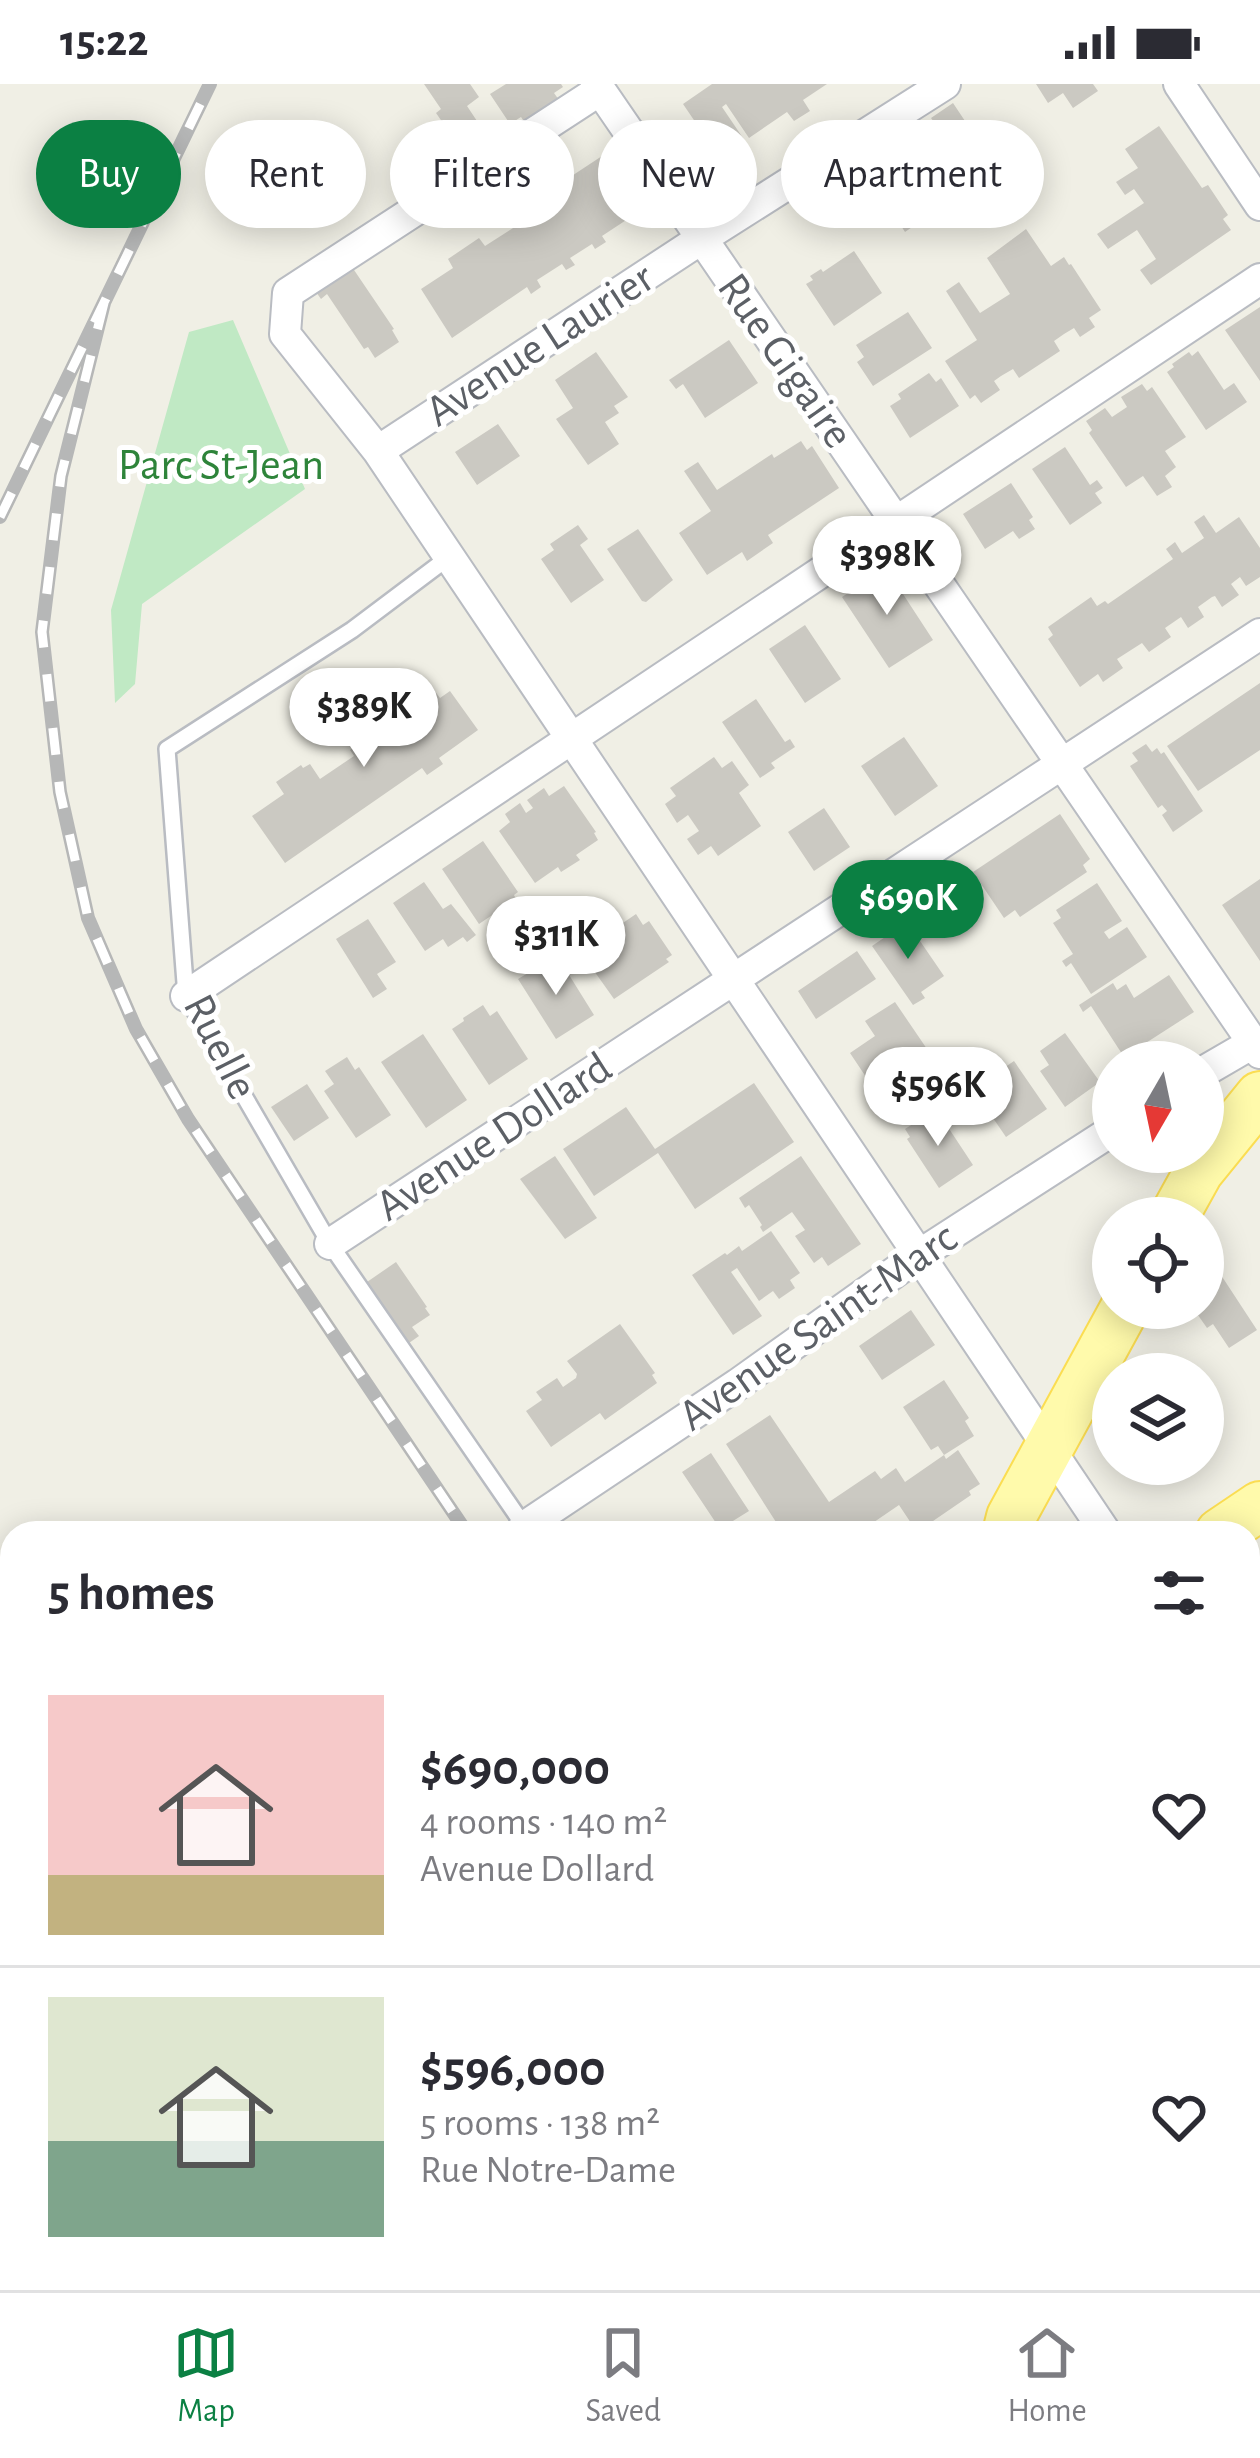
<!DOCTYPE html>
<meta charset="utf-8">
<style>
body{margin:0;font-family:"Alegreya Sans",sans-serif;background:#f2f2f3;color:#2b2b33;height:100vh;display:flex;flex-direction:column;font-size:45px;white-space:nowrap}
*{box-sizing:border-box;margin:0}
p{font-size:39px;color:#7c7c81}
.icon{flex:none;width:66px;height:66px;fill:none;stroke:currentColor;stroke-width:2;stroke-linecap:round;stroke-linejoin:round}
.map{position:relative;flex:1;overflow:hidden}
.side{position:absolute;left:0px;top:1437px;width:1260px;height:771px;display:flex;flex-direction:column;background:#fff;border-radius:36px 36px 0 0;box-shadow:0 6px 30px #0003}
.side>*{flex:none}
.guide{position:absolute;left:36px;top:36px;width:1188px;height:108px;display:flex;gap:24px}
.needle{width:78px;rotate:189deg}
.fabs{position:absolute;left:1092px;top:957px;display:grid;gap:24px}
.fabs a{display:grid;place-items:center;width:132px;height:132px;border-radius:50%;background:#fff;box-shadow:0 6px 30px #0003;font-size:60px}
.price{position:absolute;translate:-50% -102px;padding:0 27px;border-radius:42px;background:#fff;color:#222;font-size:39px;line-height:78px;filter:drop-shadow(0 3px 6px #0008)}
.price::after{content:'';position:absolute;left:50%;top:72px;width:36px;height:27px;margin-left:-18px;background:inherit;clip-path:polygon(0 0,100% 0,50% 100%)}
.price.current{background:#0b8043;color:#fff}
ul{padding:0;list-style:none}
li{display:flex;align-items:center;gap:36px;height:300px;padding:0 48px}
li+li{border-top:3px solid #e1e1e2}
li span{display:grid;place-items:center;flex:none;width:336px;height:240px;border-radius:0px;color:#555}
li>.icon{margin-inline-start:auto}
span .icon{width:144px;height:144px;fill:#fffc;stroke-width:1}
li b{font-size:51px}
h2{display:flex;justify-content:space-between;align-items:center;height:144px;padding:0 48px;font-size:51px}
.chip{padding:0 42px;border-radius:54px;background:#fff;box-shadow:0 6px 30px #0003;font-size:42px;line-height:108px}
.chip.current{background:#0b8043;color:#fff}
.status{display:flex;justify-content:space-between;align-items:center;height:84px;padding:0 60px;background:#fff;direction:ltr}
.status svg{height:33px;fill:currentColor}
.tab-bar{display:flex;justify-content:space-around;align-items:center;height:168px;border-top:3px solid #e1e1e2;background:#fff;font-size:33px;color:#7c7c81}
.tab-bar a{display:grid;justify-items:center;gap:6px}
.tab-bar .current{color:#0b8043}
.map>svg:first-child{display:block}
.industrial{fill:#e1e0d9}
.green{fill:#c0e9c4}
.building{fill:#cbc9c2}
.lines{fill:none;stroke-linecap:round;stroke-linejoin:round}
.lane-casing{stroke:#b9bcc2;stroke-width:20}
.street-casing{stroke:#b9bcc2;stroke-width:34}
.primary-casing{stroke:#fbdd52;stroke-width:52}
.lane{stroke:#fff;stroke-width:15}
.street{stroke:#fff;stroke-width:30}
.primary{stroke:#fffaab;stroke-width:48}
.rail-casing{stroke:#b6b7b7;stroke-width:14}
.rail{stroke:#fff;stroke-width:9;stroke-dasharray:27;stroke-linecap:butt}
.labels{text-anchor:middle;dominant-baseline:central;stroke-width:10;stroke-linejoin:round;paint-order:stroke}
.street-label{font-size:45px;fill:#5c6066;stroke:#fff}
.park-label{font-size:45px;fill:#2e843a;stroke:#fff}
</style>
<div class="status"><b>15:22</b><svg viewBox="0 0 49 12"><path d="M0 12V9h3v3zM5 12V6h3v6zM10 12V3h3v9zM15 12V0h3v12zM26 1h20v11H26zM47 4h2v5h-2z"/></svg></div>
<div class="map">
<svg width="1260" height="2206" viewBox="0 0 1260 2206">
<rect width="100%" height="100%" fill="#f0efe5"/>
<path class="industrial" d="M12,1549V2196H925L932,2206H0V1557Z"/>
<path class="green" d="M233,236L305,405L142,520L135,600L115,619L111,526L189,248Z"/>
<path class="building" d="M424,0H470L479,13L467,22L487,52L482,56L488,65L470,77L463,67L438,86L416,54L430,45L433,50L445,42L436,29L441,25Z
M506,0H561L563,3L554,9L559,16L525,39L521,33L510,40L490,10Z
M712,0H827L803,16L810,27L794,37L787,28L749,54L726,20L722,23L745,57L738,61L743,68L728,78L724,73L713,74L695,48L700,45L683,20Z
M1036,0H1093L1098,7L1073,24L1063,9L1048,19Z
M953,19L983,64L985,62L992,71L963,90L966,95L956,101L954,97L949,100L918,53L936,41L931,34Z
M1159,42L1202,104L1208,101L1228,131L1223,135L1231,146L1151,201L1140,186L1156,175L1137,146L1108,165L1097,150L1144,119L1134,105L1125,111L1116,98L1138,84L1125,65Z
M887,61L893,69L898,66L943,133L933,139L928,132L905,148L866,87L861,78Z
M602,72L608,81L618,74L649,121L602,152L606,158L595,165L592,160L570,174L575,181L566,186L562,180L537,196L541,203L531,210L527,203L452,254L421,205L453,184L448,175L479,154L485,162L558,115L552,105Z
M1026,145L1051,182L1064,173L1069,181L1071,180L1101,226L1089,234L1095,243L1080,253L1074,244L1064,250L1054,257L1060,267L1019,294L1013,285L1001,292L994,297L1000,306L981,319L975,311L970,315L945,277L977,256L946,207L959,198L980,229L1010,210L987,174Z
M854,167L882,209L834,242L806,200L813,196L810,192L821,185L823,188Z
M352,183L394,245L392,246L399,258L375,274L368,263L364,265L327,210L321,215L316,208Z
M1260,223V297L1225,246Z
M908,228L932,264L873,302L857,278L864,273L856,261Z
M729,256L758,299L705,334L683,300L676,305L669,296Z
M1198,267L1224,306L1234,299L1247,318L1206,346L1167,288L1174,283L1172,280L1189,268L1192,272Z
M596,268L628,313L614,322L619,329L605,338L619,360L588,381L556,335L573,324L555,296Z
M929,289L936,298L941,294L959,322L910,354L890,322L901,315L898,310Z
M1142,300L1147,307L1152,303L1186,353L1165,367L1176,383L1165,392L1172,403L1157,412L1143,392L1126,403L1089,349L1092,346L1086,337L1105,324L1112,333L1127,323L1121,313Z
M498,340L520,372L477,401L455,368Z
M801,357L807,366L812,362L839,404L768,451L773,459L747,477L742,468L707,491L679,449L711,427L684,387L698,378L717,406L772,370L774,374Z
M1065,363L1090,401L1097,396L1103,404L1095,409L1102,419L1070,441L1032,385Z
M1011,399L1033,433L1029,436L1035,445L1019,455L1013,447L985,465L963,430Z
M1204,431L1216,449L1239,433L1260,464V493L1246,502L1240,493L1231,500L1239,511L1222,523L1215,512L1212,513L1198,523L1204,533L1188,544L1181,533L1165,544L1171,553L1149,568L1142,559L1117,575L1123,584L1103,598L1098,590L1080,603L1048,555L1053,551L1048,543L1091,513L1097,522L1105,517L1108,520L1173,475L1166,465L1175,458L1182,469L1204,454L1194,438Z
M578,441L588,455L580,461L604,496L571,519L541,475L554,466L550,460Z
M638,445L673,496L646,518L642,517L607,465Z
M886,484L933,556L889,584L842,513Z
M805,541L841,595L805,619L769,565Z
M1260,599V666L1198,707L1167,662Z
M374,600L396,632L434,606L440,614L450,607L478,646L439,674L443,680L427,691L422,684L285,779L252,732L284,710L276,698L301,681L303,684L310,680L320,695L354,672L350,666L381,645L357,611Z
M756,615L785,658L790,655L795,663L771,679L775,684L760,694L722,638Z
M904,653L938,702L895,732L861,682Z
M1146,660L1152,668L1157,664L1161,670L1164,668L1203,727L1173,748L1162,731L1167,727L1162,721L1158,724L1130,682L1138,677L1132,669Z
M714,673L722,684L732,677L749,701L739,709L761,742L718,772L711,762L698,771L687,755L699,747L688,731L677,739L665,720L676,712L670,704Z
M564,702L596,748L594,749L598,756L576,771L580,776L561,788L558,783L535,799L499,747L510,738L505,730L520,719L526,729L533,724L527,716L544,704L549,712Z
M824,724L850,763L814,787L788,748Z
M1060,730L1090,775L1083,781L1087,788L1020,833L1015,826L1004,834L973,788Z
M483,757L518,808L514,811L516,815L479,840L442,785Z
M1260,795V877L1222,821Z
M424,798L443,825L451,820L476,851L467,858L463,853L448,863L443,855L425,867L393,819Z
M1097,799L1122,837L1104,848L1109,855L1127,843L1147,873L1091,910L1071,879L1066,883L1062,877L1073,870L1053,839L1061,834L1056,826Z
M636,830L643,841L649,837L672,871L666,875L669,878L614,915L587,877L623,853L617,843Z
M368,835L396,878L377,890L387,905L373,914L336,855Z
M907,838L944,892L921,908L925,914L913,921L872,862Z
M857,867L876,895L816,935L798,907Z
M553,874L556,880L561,878L594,931L556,955L518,895Z
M1169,891L1194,928L1124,973L1091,922L1083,928L1079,921L1113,899L1117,906L1126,900L1134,914Z
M895,918L927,965L872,1002L850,969L875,952L865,937Z
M483,921L490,932L497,927L528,975L489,1001L452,945L464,937L463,934Z
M1065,949L1100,998L1065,1023L1040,987L1049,981L1040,967Z
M423,950L467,1016L426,1044L381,978Z
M347,973L355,986L359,983L391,1031L356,1054L324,1007L334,1000L325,987Z
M1014,977L1047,1025L1006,1053L973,1005Z
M754,999L794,1058L695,1125L658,1069L594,1112L563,1065L626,1023L655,1065Z
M307,1000L329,1034L294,1057L271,1023Z
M936,1025L973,1081L939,1104L907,1055L910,1053L905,1045Z
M555,1072L597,1134L565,1155L520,1095Z
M801,1072L861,1160L828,1182L822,1173L814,1179L795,1152L805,1146L792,1128L763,1148L760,1143L762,1141L749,1121L745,1124L739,1114Z
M771,1147L800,1189L790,1196L795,1204L779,1215L773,1207L759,1217L737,1184L731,1188L762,1232L733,1251L692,1191L725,1169L727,1171L739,1162L742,1167Z
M396,1178L427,1223L425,1224L430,1231L412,1243L419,1252L409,1259L367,1198Z
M1209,1181L1215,1191L1219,1188L1257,1246L1229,1264L1213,1240L1207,1244L1193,1224H1203V1185Z
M911,1226L935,1261L882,1296L859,1262Z
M620,1240L655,1289L652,1291L657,1299L605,1336L600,1329L551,1363L526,1327L542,1316L536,1308L557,1294L563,1303L576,1294L577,1290L567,1277Z
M944,1296L969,1334L965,1337L974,1352L944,1371L938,1362L931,1366L903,1323Z
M770,1331L829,1418L875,1387L881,1395L896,1384L905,1398L944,1371L946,1375L958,1366L980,1400L969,1407L971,1411L917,1448L899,1421L858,1449H783L726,1360Z
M711,1369L749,1427L720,1445L682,1388Z
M1248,1498L1260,1515V1548L1248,1556Z
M12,1708V1903L0,1885V1716Z
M1252,1735L1256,1741L1260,1739V1815L1248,1823V1737Z
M1260,2090V2193L1241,2206H1216L1209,2196H1248V2098Z
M290,2196H458L463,2204L469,2200L473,2206H275Z"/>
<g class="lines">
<g class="lane-casing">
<path id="lane" d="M449,473L352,546L167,665L186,912L330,1160L527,1446"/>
</g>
<g class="street-casing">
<path id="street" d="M596,0L1260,969
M1179,0L1260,121
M600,6L288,209L285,250L378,367L1106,1449
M378,367L701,155L945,0
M186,912L1260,195
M1203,988L1253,959
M330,1160L1260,550
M524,1443L738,1300L919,1171L1113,1046
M1248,1659L1260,1677
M1248,1880L1260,1872"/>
</g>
<g class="primary-casing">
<path id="primary" d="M1173,1134L1199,1087L1260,1012
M1007,1449L1011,1433L1125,1224
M1220,1449L1260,1422
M1089,2196L1094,2206"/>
</g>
<use href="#lane" class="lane"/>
<use href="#street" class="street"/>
<use href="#primary" class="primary"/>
<g class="rail-casing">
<path id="rail" d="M104,219L61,392L42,548L60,708L88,834L136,945L188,1035L467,1449
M0,433L210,0
M972,2196L979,2206"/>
</g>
<use href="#rail" class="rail"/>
</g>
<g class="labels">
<g class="street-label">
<text transform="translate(540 261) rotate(-33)">Avenue Laurier</text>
<text transform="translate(785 277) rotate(55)">Rue Gigaire</text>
<text transform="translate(220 963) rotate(63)">Ruelle</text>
<text transform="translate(494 1053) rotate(-33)">Avenue Dollard</text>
<text transform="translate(818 1243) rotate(-35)">Avenue Saint-Marc</text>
</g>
<g class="park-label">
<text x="221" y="381">Parc St-Jean</text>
</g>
</g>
</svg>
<div class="fabs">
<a><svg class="needle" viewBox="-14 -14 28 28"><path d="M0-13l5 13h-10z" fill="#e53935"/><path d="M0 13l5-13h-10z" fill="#7c7c81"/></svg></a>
<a><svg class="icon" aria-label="locate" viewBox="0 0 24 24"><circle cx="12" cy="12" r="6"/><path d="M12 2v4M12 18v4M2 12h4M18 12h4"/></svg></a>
<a><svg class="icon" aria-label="layers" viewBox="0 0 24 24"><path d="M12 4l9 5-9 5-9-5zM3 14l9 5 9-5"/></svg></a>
</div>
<b class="price" style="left:887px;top:534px">$398K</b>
<b class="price" style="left:364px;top:686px">$389K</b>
<b class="price current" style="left:908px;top:878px">$690K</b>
<b class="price" style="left:556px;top:914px">$311K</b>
<b class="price" style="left:938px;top:1065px">$596K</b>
<div class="guide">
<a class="chip current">Buy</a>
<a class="chip">Rent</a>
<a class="chip">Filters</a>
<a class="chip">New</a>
<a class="chip">Apartment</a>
</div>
<section class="side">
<h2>5 homes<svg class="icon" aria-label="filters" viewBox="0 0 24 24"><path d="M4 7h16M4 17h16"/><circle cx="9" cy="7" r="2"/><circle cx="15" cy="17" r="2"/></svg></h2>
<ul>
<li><span style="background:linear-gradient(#f6c9c9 75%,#c2b280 0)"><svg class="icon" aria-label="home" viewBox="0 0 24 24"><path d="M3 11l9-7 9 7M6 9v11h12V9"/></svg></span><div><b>$690,000</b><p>4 rooms · 140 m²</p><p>Avenue Dollard</p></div><svg class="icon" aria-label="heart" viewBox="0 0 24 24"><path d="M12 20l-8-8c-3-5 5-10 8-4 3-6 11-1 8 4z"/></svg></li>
<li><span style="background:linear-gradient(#dfe7d0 60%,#7fa58c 0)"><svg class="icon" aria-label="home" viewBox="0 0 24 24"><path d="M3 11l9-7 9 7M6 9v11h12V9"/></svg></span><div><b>$596,000</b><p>5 rooms · 138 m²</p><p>Rue Notre-Dame</p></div><svg class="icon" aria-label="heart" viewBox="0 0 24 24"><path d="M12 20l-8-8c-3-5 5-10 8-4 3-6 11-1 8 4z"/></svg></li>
</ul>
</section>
</div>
<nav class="tab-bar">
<a class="current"><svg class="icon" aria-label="map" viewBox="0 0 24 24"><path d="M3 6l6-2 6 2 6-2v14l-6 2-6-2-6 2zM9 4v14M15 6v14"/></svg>Map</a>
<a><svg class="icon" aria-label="saved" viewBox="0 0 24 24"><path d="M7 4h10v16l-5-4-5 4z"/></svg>Saved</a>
<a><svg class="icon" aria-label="home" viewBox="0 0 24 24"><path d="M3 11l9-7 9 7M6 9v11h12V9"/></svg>Home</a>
</nav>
